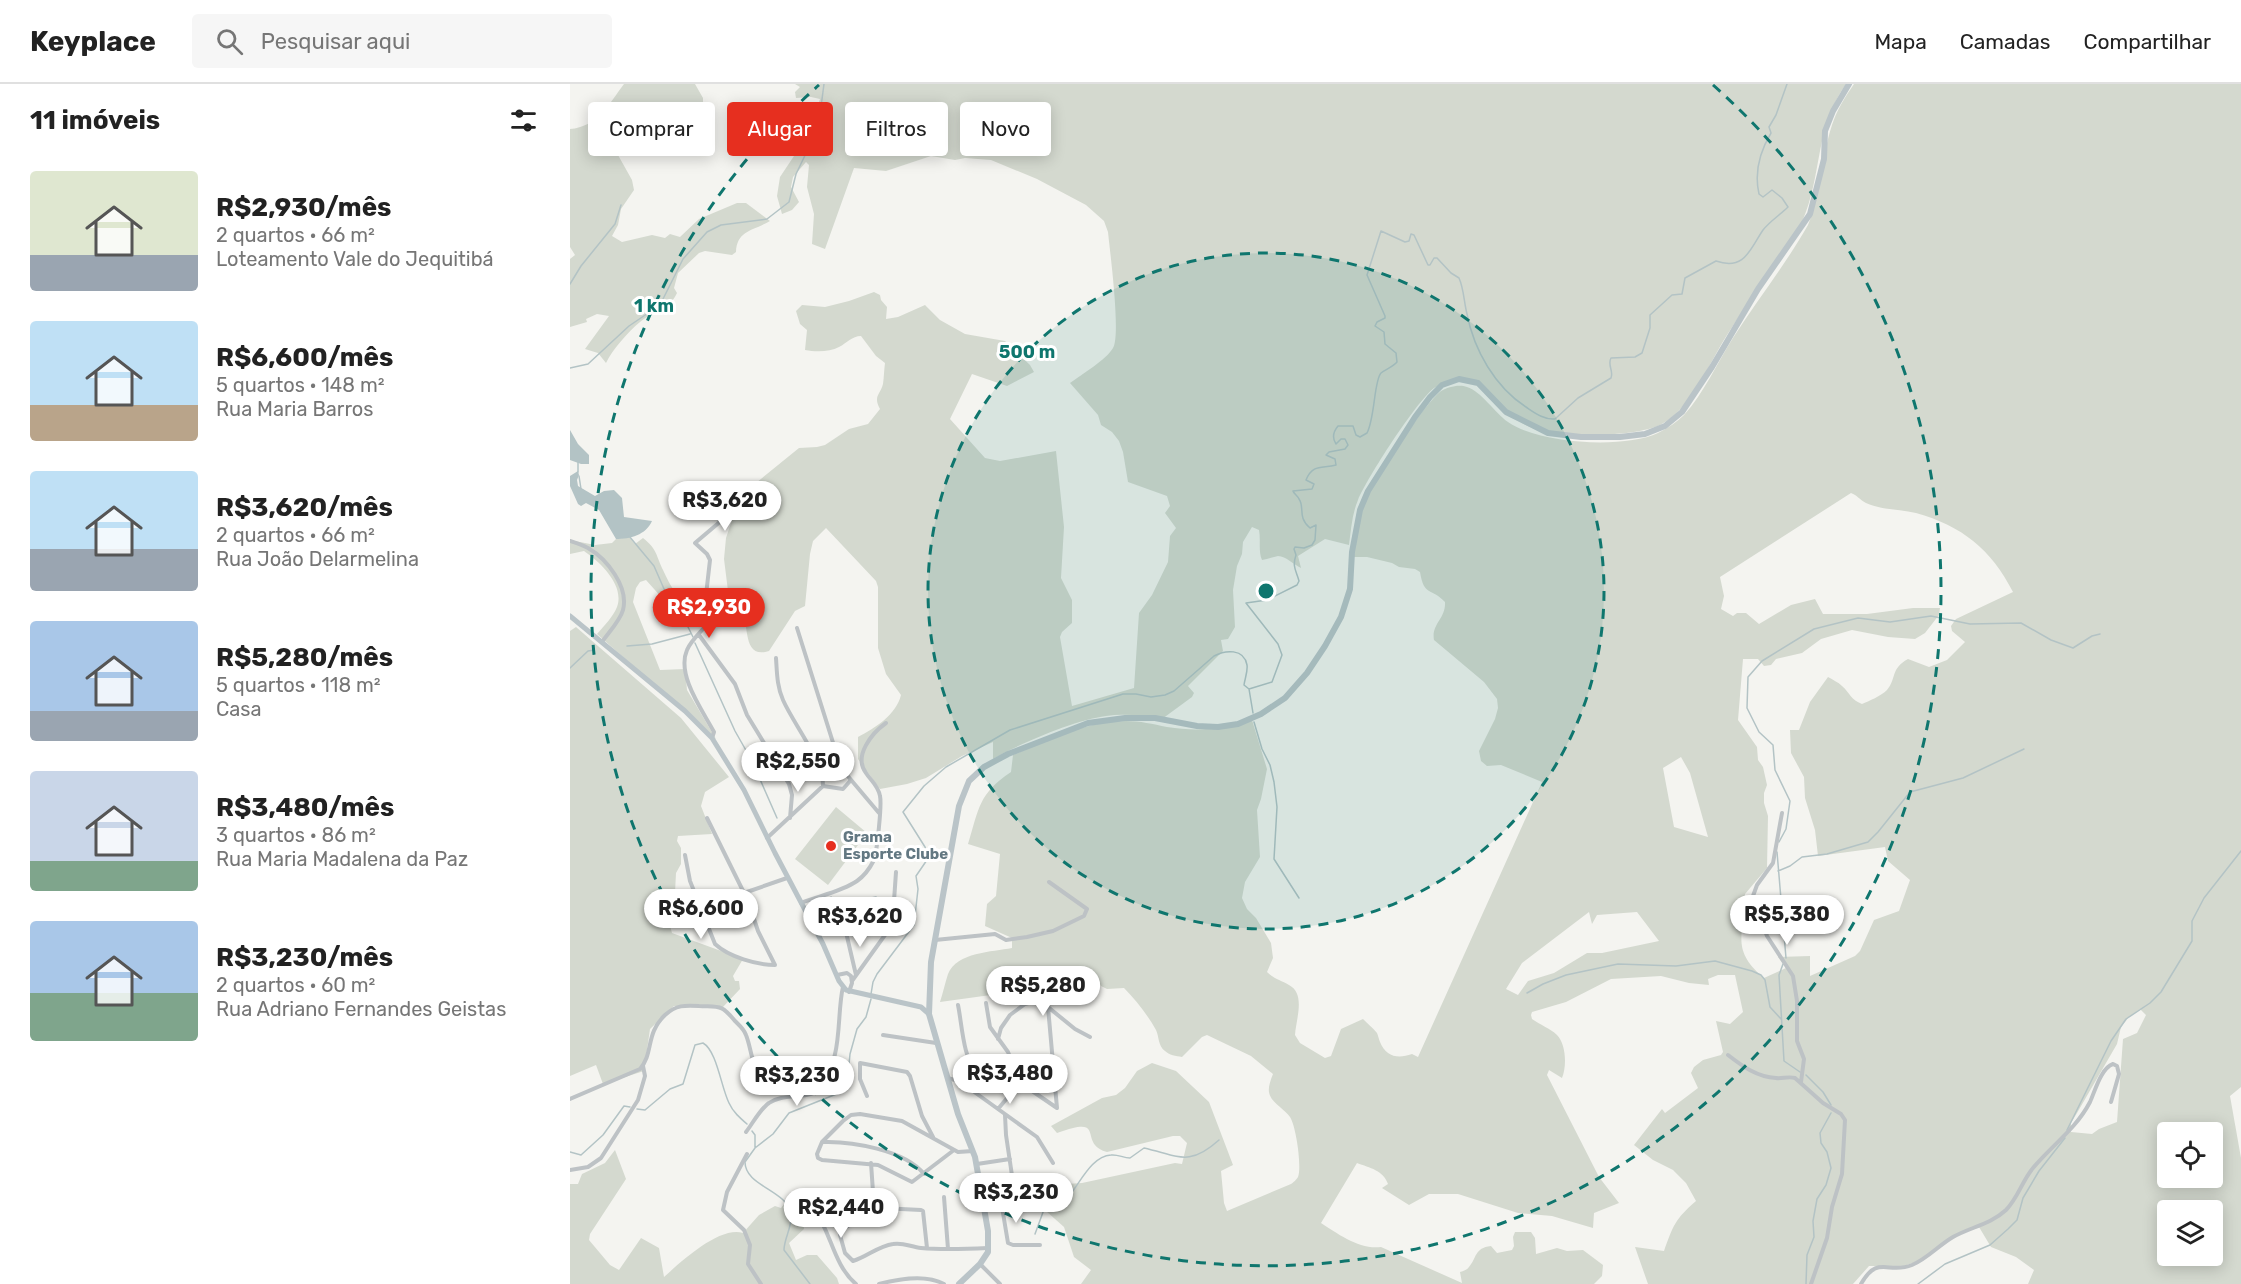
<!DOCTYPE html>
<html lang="pt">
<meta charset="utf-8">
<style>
body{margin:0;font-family:Rubik,sans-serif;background:#f6f6f6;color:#222;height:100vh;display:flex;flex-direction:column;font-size:22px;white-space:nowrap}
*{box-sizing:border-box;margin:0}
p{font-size:20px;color:#767676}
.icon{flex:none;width:33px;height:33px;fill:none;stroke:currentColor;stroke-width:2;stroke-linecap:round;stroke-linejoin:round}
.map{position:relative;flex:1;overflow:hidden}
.side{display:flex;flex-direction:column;background:#fff;width:570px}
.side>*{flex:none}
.guide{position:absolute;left:18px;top:18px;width:570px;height:54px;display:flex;gap:12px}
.buttons{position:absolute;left:1587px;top:1038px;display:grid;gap:12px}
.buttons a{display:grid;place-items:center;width:66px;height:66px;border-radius:6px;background:#fff;box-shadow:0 3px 15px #0003;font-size:30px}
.price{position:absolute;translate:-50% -51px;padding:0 14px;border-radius:21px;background:#fff;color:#222;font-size:20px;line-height:39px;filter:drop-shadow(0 2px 3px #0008)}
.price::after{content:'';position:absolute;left:50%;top:36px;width:18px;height:14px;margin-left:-9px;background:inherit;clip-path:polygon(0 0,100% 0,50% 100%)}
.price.selected{background:#e62f1f;color:#fff}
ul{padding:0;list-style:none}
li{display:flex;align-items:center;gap:18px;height:150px;padding:0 30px}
li span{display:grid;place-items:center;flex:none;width:168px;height:120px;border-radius:6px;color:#555}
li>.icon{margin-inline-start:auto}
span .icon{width:72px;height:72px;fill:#fffc;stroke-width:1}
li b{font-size:26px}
h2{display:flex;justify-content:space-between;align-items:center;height:72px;padding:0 30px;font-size:26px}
.pill{padding:0 21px;border-radius:6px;background:#fff;box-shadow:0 3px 15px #0003;font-size:21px;line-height:54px}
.pill.selected{background:#e62f1f;color:#fff}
header{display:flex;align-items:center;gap:36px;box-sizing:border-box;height:84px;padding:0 30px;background:#fff;border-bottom:2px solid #e0e0e0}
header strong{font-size:28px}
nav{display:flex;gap:33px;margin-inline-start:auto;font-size:21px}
.search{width:420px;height:54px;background:#f6f6f6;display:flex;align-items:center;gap:15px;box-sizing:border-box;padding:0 21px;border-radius:6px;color:#767676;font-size:22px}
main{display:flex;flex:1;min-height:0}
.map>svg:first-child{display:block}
.green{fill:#d4d9cf;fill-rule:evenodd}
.water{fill:#b3c3c5}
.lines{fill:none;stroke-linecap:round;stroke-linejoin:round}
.stream{stroke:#b3c3c5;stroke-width:1.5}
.minor{stroke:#bdc2c5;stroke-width:4}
.secondary{stroke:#bac4c8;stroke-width:5}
.primary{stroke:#bac4c8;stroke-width:6}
.ring{fill:none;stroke:#0f766e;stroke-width:3;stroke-dasharray:10 8}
.poi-dot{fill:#e62f1f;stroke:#fff;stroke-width:2}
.labels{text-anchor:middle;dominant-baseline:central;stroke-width:6;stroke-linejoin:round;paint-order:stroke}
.poi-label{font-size:15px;font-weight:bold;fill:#637882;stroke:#fff;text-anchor:start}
.centre{fill:#0f766e;stroke:#fff;stroke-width:3}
.ring-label{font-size:18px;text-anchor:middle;font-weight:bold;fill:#0f766e;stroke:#fff;stroke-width:6;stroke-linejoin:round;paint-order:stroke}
</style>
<header>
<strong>Keyplace</strong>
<div class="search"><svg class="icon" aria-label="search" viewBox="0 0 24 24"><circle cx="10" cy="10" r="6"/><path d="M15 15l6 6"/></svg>Pesquisar aqui</div>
<nav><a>Mapa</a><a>Camadas</a><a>Compartilhar</a></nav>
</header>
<main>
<section class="side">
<h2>11 imóveis<svg class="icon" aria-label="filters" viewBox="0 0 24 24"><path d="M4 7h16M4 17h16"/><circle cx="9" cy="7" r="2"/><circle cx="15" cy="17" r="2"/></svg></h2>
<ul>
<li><span style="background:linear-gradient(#dfe7d0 70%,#9aa5b1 0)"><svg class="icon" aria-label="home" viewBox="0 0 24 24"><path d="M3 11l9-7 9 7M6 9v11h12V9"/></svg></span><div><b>R$2,930/mês</b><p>2 quartos · 66 m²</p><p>Loteamento Vale do Jequitibá</p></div></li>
<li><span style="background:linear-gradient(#bfe0f5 70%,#b9a48a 0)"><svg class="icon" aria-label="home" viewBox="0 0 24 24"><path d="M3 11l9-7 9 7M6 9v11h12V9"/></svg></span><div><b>R$6,600/mês</b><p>5 quartos · 148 m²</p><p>Rua Maria Barros</p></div></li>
<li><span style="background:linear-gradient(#bfe0f5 65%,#9aa5b1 0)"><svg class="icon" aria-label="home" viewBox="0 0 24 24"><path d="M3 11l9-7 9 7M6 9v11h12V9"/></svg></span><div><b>R$3,620/mês</b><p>2 quartos · 66 m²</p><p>Rua João Delarmelina</p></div></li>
<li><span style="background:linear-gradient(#a9c7e8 75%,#9aa5b1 0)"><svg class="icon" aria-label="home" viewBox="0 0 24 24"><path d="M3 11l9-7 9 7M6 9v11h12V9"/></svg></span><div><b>R$5,280/mês</b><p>5 quartos · 118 m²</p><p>Casa</p></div></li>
<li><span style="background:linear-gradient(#c9d6e8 75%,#7fa58c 0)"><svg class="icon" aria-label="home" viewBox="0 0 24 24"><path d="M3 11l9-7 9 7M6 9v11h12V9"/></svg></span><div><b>R$3,480/mês</b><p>3 quartos · 86 m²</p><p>Rua Maria Madalena da Paz</p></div></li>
<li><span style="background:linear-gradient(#a9c7e8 60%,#7fa58c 0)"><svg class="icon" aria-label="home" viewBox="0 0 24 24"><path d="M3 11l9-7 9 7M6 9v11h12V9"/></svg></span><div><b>R$3,230/mês</b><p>2 quartos · 60 m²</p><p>Rua Adriano Fernandes Geistas</p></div></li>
</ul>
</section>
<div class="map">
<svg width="1671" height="1200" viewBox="0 0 1671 1200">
<rect width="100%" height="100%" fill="#f4f4f0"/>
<path class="green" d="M54,0H125L133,14V21C124,32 109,25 97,29C73,39 64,52 48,71L62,96L64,106L51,125L48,141L42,152L52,158L82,151L95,154L100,150L110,153L129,135L167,119H176L200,137C183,147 167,146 166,168L162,171L135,167L129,169L108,189L104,204L107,209C100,225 82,228 70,238C58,248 42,266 36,279L28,269L15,265L39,232L27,230L16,235L17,238L0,243V175L5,171L0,163V45C27,43 39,20 54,0Z
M225,0H1276C1244,45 1253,90 1232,138C1207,176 1181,213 1157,251C1139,279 1121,326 1090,341C1063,354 977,355 952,339C934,326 921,304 899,297C892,295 871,300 864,304C846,318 797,394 788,416C782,430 781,446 779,461L755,455L728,472L731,484C724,481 716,472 708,472C703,473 697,475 692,476C688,467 691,456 689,446L682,443L673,458L672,470L667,482L663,506L665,543L658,555L651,556L653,567L618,602L624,609L622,613L592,635C573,632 555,629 536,632C505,636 451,659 423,675V658L392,672L356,694L337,700L310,705L288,675V653C305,644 326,631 331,611L316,590L308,564V503L306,497L256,444L243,457L240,470L235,522L225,527L199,567C171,576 180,537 171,524C168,520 163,517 159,515L154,475L156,454L164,430L181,403L229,364L247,363L255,361L279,345L298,340L310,325C303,312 310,311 313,300C314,293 314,286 315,279L306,272L291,252C282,252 277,259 269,263C260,268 246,268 235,266L237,246L230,240L226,227L232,221L255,223L279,217L304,208L310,211L311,216L317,223L316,235L328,233L355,221L370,236L395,250L435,257L460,281L464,288L437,302L402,290L380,335L415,374L430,377L486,367L494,443L491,494L502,516V539L492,548L490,553L502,622L564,604L569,529L582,511L598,478L600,452L606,444L595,429L600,422L597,412L558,398L553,368L549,357L542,348L531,341L528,331L500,299C511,291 537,275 543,264C551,251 540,168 538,148L534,137L516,121L467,95L421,76L395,74L385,76L361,72L316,87L284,84L255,165L242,160L244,130L237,103L239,81L236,78L223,93L221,103L229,118L222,126L212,130L207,112L210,93L236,54L250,15L241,13L226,14L225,8L230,3Z
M1284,0H1671V1003L1660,1012L1671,1074V1200H1458L1464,1186L1446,1173L1421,1163L1409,1143L1383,1152L1354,1175L1334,1182H1299L1283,1200H1078L1065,1163L1094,1167C1103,1142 1105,1135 1126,1117L1116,1099L1103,1086L1083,1076L1064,1061L1092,1025L1095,1029L1128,1004L1121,989L1124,983L1133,976L1151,971L1153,968L1146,937L1160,940L1173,928L1165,891H1148L1138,895L1139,901L1119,899L1091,892L1041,895L996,918L962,928L961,931L962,935C970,941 980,944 987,951C996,960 997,982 992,994L979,986L977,991L1029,1093L1049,1119L1024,1129L1023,1144L982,1132L948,1129L888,1110H859L839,1121L812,1104L818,1100C813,1086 800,1084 787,1079L751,1139C768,1150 790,1166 811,1163L892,1199L890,1188C893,1187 897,1186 899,1183C907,1174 904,1164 921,1162L927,1169L942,1166L944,1162L943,1153L945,1148H961L965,1154L966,1170L987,1164L997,1167L1013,1166L1033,1181L1032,1192L1024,1200H511L521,1186L504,1173L494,1143L476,1127L485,1112L496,1100L512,1099L605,1079L612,1080L617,1059L610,1052H603L537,1068C506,1059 539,1030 487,1049L481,1042L532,1014L546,1011L555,1004L567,987L582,979L606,987L639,1018L663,1081L651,1087L654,1119L657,1127L721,1100C723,1099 727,1095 728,1093C732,1083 726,1042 720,1033C715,1025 700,1018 699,1008C698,1003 701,995 703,990L681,972L637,951L632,953L612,973C606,972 599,971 595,967C588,962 589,952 586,946C577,930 566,916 554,904L537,905L521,897L370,918C373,909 375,899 378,890C387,868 422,868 442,864V854L415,842L417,820L426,812L430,770L398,760C409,725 408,710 441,688L443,671C478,656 517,637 556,637C570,637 583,640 597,643C629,648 651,645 682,636L697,685L691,715L687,726L690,773L675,798L672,814L677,825L686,834L701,859L703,874L697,888C704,895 711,896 719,901C736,910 726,935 725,951L730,959L755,974L761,972L771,945L793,935C797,939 803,944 807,949C808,951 809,956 810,958C816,973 828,975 842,970L848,973L972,698L931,681L917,682L911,677L909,667L925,635L928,624L927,615L914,598L864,556C861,540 876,535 875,518C861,503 854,513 850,488L845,485L829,483L822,479L797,473H784C786,454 788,432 795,415C802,397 856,318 871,307C878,303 889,300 897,303C911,307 925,329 938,338C969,360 1054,365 1088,349C1098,344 1107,338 1114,331C1134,309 1147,279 1163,254C1187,216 1216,180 1238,141C1252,108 1251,74 1262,41C1267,26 1275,13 1284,0ZM1281,409C1287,411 1290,416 1296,419C1311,426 1330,425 1346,429C1392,442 1421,465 1443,508L1386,535L1381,542L1382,547L1395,558L1377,576L1359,583L1338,575C1320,585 1327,594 1317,606C1311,612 1299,617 1292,620C1281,616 1280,609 1272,602C1268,598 1263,596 1258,593L1240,618L1229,646H1220L1221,669L1234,693L1235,714L1245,746L1248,772L1315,763L1318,777L1340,796L1329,827L1304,836L1290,867L1285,872L1240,892V872L1208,873L1216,884L1194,894C1158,864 1176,848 1175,810L1197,784L1198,732L1194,719V709L1197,701L1193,683L1188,676L1187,663L1168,636L1173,575H1188L1194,582L1201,581L1206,575L1232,569L1251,555L1282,546L1318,553L1345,555L1355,549L1369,531L1370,524H1343L1297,530H1253L1245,515L1221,521L1189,540L1176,529H1167L1163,532L1151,525L1154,512L1150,493ZM1111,673L1120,689L1138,753L1104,743L1093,684ZM1019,828L1022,840L1027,831L1067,828L1089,857L1032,869H1017L984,889L958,897L948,911L936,905L952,879ZM1570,925L1576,931L1567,949L1553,955L1547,1038L1529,1045L1522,1050L1501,1048V1039L1507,1029L1547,960L1551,943L1559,933ZM1598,1048H1642V1094H1598ZM1598,1126H1642V1172H1598Z
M59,453L65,460L73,454C87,465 86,471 93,486C100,502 112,521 125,533L118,543L76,496L70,498L66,504L63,518L90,586L115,585L117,606L146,655L27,550C34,542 43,533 47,523C55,501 30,478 14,467L0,470V456L25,461L42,459L46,455Z
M6,543L111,634L159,693L135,708L131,722L142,750L108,752L107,757L111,764V780L106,789L105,809L96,826L102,849L173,875L163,892L165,897H169L170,905L153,923L104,922L80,945L74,987L33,1000L26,981L0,992V547Z
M266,723L297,749L258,801L225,775Z
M45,1066L56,1095L20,1150L19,1156L40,1181L49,1186L71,1154L89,1164L94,1193C111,1178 149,1142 173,1149L189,1131L205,1122L211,1124L219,1114L233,1135L234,1145L219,1159L226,1176L237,1171H247L267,1194L269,1200H0V1100H8L12,1090L35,1079Z"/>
<path class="water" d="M0,346L8,360L19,371V380H11L0,376Z
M8,387L9,391L7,396L8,402L25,412L34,407L44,406L52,414L54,433L82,437C76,451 60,455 46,455L29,426L16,419L11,422L8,420L0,402V392Z"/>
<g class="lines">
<path class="stream" d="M0,200L11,182L45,140L51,121
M0,284L18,280L59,242L90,221L113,175L137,148L151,141L197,135L219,118L226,90L241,59L249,38L254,0
M8,378V388
M9,392L11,405
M59,452L84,482L98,514L113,533L123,553
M125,559L165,647L182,677L207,734
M57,562L82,560L120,550
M0,584L18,567L24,566
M679,605L702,598L712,571L708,560L676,519L697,516L727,501L729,497C726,486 722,483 726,471L724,465L725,463L734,464L742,461L745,456L746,441L740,444C727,433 735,423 729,415C728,412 724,410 723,407L742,405L744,400L736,396C743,379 753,385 766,381L765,375L756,371L759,368L775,365L778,361L775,355H771L766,360C762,354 763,348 768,342H783L786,351L790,353L797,349C805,334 804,296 811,289C816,285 823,283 827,278L826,269L815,260L814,248L805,242L807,238L815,234V232L797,191L811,147L835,158L839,157L841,150L844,151L858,181H860L864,174H867L881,189L889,194C894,205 894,219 897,230C904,266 925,303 956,323C965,329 974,336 985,335L1008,314L1041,294C1044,287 1037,281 1041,274L1065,273L1072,269L1080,244V231L1102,211L1112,210L1115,194L1146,177C1175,187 1180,165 1193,146C1200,137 1210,131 1218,123L1212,114L1202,106L1193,113L1189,110C1184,88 1189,69 1201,49L1199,43L1206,31L1217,0
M684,638L692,665L700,681L704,698L707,723L704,775L729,814
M1209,758L1216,745L1220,717L1205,686L1203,661L1189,648L1177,624L1178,593L1192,577L1244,545L1288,534L1320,538L1361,532L1400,540L1451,539L1481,556L1503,564L1522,552L1530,550
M1207,768L1216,874
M1208,787L1220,782L1232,773L1257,770L1298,758L1308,748L1340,708L1393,694L1454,665
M261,813L267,821L306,813L326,833
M330,837L340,845
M1213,880L1209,891L1214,977L1230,988
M957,909L973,900L996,891L1048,880L1106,882L1145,877L1182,887L1191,891L1195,896L1200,923L1211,935
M301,910L303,898L307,890L344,841L348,805L346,792L359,773L355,763L333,728L354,702L376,683L440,646L553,610H566L581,613L595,611L604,607L644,572C655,566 674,564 677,581C678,587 675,594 674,601L679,605L683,629
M1236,991L1253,1008L1261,1021
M67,1025L75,1026L100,1005L113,1000L125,961L133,959C147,967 151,1003 159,1019C163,1028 170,1034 177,1040
M1497,1046L1541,957L1556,935L1580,919L1591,908L1622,857V837L1634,814L1671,767
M182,1047L185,1051V1063
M0,1068L11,1071L33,1051L54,1022L60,1023
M465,1150L476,1120L489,1111L502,1108C512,1095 523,1072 541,1071C548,1070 553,1074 560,1074L574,1064C609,1072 619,1083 649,1056
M240,1200L214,1166C214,1154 223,1142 221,1129C216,1106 175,1102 175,1078L185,1064L203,1050L219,1029L274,1007L277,1000L280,970L287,945L296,933L301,915
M1236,1200L1237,1171L1244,1153L1243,1137L1247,1115L1256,1101L1261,1084L1257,1068L1251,1059L1250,1049L1261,1029
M1348,1200L1375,1180L1420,1161L1438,1145L1447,1136L1453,1114L1469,1087L1495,1054"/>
<path class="minor" d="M0,457C6,459 12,461 18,464C37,475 59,503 53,526C50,537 38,549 32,558
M227,544L271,684L309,729
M129,551L165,600L177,631L219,700L222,711L220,734
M206,574C207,589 207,603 213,616C224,641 253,676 253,702
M142,654L144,648C133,627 106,591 117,566C121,556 133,546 140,537L136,511L140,476L137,470L125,459L171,420
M1212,729L1203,779L1187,801L1183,812L1197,852L1223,892L1227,917V957L1234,975L1231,998
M197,754L253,702L273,705L281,696
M115,771L120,797L145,860C159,873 187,881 205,881L188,847L178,817L137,734
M174,809L217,794
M231,819C248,812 271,808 287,797C294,792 300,784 304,776C307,767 312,721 310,712C308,701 301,697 296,689C283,672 302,649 316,639
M281,832L275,844L286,891
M97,836L132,824
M365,856L425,850L436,856L457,853L483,847L514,832L517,825L479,798
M267,891L277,889L281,892L282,899L279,908
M282,897L330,830L324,817L326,788
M416,919L420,943L438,968L449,995L447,1002L428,1025
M388,921C392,940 393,975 407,989C416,998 429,1004 440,1010
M313,951L366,959
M428,955L431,944L440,931L455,920L465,917L473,919L505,945L520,953
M1158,971C1172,982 1187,993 1206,994C1212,995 1218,992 1225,994L1253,1019L1271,1030L1275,1036L1272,1090L1262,1123L1257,1154L1241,1200
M377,994L389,997L467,1053L483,1079
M449,998L487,1024L478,923
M297,1012L290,995V979L337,988L340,992L352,1032L363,1053
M0,1015L70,985C84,969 75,950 95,931C106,921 115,921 129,922C150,923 151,920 165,937C169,941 174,945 176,951C182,966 181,983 193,994L207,998L248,999C274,981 266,931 273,903
M176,1048C183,1039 190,1025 199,1019C217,1006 249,1021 255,994
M253,1058C281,1057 335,1066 354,1090
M384,1066L342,1098L308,1081L252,1076L248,1074L247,1070L252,1058L273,1037L281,1031L290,1030L332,1037L388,1068L403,1067
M177,1070L157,1108L153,1126L174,1146L180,1161L178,1180L191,1200
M301,1079L303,1108L311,1124
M407,1080L440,1075
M0,1086L18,1083L31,1074L68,1016L75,992L73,982
M261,1107L303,1108
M430,1111L438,1159L443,1161H470
M374,1113L378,1165
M412,1115L442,1109L444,1105L436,1051L435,1031
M243,1124C261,1146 263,1181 286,1200
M357,1164L353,1127L351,1126L311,1124L274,1144L270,1151L275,1169L283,1177C297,1173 308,1162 323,1160C333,1158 341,1163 351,1164C373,1166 396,1165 418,1164
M410,1180L430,1200
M309,1200C328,1195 356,1190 374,1200
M1291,1200C1308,1170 1318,1191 1342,1181C1357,1175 1369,1161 1383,1153C1401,1143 1421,1140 1436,1126C1448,1114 1452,1097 1463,1084C1482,1061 1506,1045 1520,1018C1525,1007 1531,984 1543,980L1547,982L1549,990L1541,1018"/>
<path class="secondary" d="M0,532L115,627L142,654L174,706L205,769L253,860L269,897L276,906L351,923L359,930"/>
<path class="primary" d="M389,1200L410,1180L418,1168V1147L405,1073L388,1030L359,930L361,878L389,722L399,697L414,683L438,670L518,639L555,634H585L627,642L648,643L668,640L691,630L715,614L737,589L755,562L771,533L780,505L782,468L790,426L798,407L845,333L860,313L872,301L889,295L908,299L936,328L978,349L1011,353H1050L1075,350L1095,342L1112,328L1142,283L1188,205L1240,130L1254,75L1255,47L1263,27L1279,0"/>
</g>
<circle cx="696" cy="507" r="338" fill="#0f766e" fill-opacity=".12"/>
<g class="ring">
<circle cx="696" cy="507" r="338"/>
<path d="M1143 1A675 675 0 1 1 249 1"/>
</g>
<circle class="poi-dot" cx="261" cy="762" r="6"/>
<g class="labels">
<g class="poi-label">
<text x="273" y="753">Grama<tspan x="273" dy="17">Esporte Clube</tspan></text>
</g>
</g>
<circle cx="696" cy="507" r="9" class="centre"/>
<g class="ring-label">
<text x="84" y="228">1 km</text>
<text x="457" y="274">500 m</text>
</g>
</svg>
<div class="buttons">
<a><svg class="icon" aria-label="locate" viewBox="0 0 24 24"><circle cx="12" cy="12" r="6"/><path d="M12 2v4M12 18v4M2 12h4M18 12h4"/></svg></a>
<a><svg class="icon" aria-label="layers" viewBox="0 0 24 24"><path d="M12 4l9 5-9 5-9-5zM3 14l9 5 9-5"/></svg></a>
</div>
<b class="price" style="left:155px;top:448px">R$3,620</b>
<b class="price selected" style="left:139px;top:555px">R$2,930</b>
<b class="price" style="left:228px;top:709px">R$2,550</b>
<b class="price" style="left:131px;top:856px">R$6,600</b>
<b class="price" style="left:1217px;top:862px">R$5,380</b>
<b class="price" style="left:290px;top:864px">R$3,620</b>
<b class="price" style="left:473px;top:933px">R$5,280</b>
<b class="price" style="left:440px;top:1021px">R$3,480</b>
<b class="price" style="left:227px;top:1023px">R$3,230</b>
<b class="price" style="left:446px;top:1140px">R$3,230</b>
<b class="price" style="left:271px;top:1155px">R$2,440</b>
<div class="guide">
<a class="pill">Comprar</a>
<a class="pill selected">Alugar</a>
<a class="pill">Filtros</a>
<a class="pill">Novo</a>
</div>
</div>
</main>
